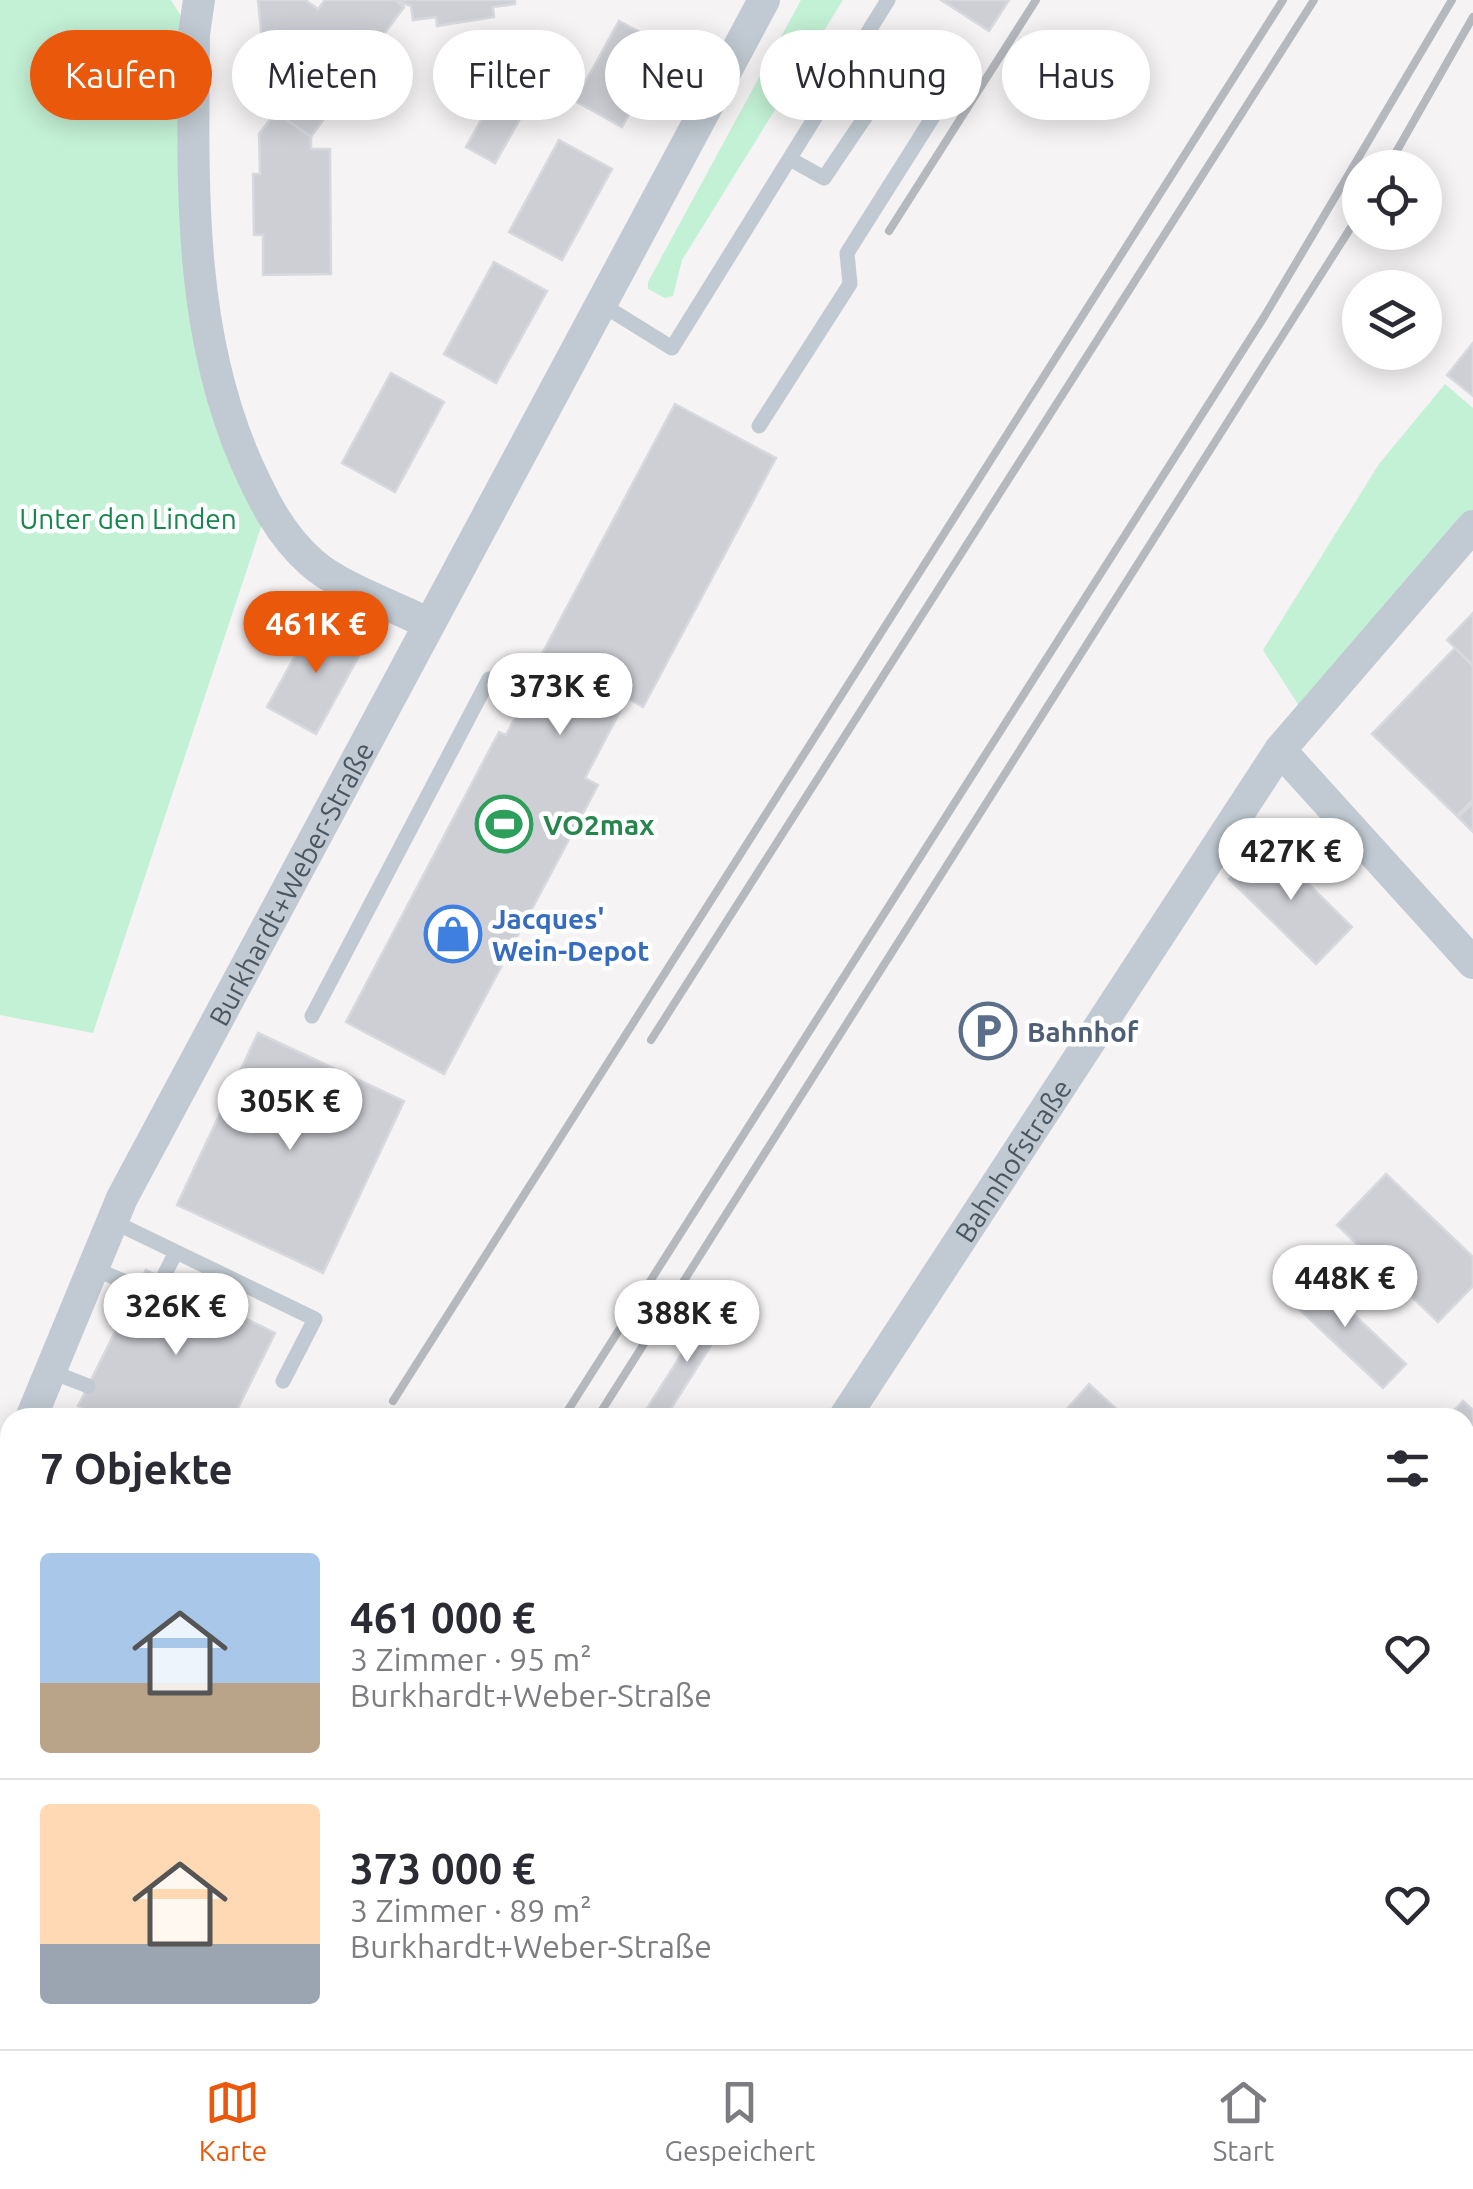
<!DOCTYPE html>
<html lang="de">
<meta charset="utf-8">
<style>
body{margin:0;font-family:Ubuntu,sans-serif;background:#f2f2f3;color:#2b2b33;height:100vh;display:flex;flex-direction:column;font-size:38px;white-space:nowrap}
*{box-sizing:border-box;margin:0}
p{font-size:32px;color:#7c7c81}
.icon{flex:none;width:55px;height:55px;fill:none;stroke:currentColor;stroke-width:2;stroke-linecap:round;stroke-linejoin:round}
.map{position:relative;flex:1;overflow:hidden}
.drawer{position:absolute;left:0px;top:1408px;width:1475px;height:642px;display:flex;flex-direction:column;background:#fff;border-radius:30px 30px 0 0;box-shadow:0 5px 25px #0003}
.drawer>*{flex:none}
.top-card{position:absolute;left:30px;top:30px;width:1415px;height:90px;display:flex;gap:20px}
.controls{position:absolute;left:1342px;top:150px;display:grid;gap:20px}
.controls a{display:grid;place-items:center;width:100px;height:100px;border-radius:50%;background:#fff;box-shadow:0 5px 25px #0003;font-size:50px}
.price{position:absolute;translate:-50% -85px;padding:0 22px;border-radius:35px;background:#fff;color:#222;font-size:32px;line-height:65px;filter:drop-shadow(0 2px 5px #0008)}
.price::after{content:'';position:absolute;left:50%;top:60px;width:30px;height:22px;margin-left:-15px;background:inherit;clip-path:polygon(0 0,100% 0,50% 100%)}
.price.on{background:#ea580c;color:#fff}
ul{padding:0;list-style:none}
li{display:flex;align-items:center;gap:30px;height:250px;padding:0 40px}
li+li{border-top:2px solid #e1e1e2}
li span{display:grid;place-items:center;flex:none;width:280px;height:200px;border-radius:10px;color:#555}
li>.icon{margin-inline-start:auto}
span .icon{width:120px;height:120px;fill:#fffc;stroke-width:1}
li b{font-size:42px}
h2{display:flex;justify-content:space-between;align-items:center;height:120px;padding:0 40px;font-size:42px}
.chip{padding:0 35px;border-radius:45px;background:#fff;box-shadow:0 5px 25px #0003;font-size:35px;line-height:90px}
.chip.on{background:#ea580c;color:#fff}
.tabs{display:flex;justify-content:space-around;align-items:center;height:140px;border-top:2px solid #e1e1e2;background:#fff;font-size:28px;color:#7c7c81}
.tabs a{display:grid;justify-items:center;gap:5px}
.tabs .on{color:#ea580c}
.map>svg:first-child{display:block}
.green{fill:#c3f1d5}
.building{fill:#cdcfd5;stroke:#d7d9de;stroke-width:2.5}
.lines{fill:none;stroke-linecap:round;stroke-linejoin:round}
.lane{stroke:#c1cad2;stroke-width:15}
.street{stroke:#c1cad2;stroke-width:32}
.secondary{stroke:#c1cbd6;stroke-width:45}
.rail{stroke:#b5b8bd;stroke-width:8}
.labels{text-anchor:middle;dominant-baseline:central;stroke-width:9;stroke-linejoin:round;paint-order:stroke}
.park-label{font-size:28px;fill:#17864f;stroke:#fff}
.leisure-label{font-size:28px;font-weight:bold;fill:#27864d;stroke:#fff;text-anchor:start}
.street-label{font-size:28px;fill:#4a5661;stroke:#fff}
.shop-label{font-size:28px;font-weight:bold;fill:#366cbe;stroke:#fff;text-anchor:start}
.service-label{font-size:28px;font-weight:bold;fill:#4e5e75;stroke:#fff;text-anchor:start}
</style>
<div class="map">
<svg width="1473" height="2049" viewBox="0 0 1473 2049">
<rect width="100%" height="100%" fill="#f5f3f3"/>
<path class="green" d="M0,0H171L192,34V212L258,496L261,527L93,1033L0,1015Z
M801,0H843L682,260L673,296L665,298L648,289V282Z
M1445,384L1473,408V513L1301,709L1263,650L1379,464Z"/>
<path class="building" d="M258,0H305L318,9L325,0H395L404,7L374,48L382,54L348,102L340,96L311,137L255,98L284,57L262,40Z
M395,0H515V4L493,7L494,17L437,26L436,17L413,20L411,6Z
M941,0H1009L989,31Z
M619,21L666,46L622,127L575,101Z
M503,81L532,98L495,163L466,147Z
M276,112L311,137V149H330L331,274L263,275V235H254L253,174H260L259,134Z
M559,140L612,169L562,260L509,232Z
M494,262L547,291L496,383L444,354Z
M1473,343V396L1447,375Z
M391,373L444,402L395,492L342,463Z
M675,404L776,458L643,707L627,698L585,778L598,785L444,1074L346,1022L499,732L506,735L547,657L542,654Z
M1473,613V665L1447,640Z
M316,618L365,645L316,734L267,707Z
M1455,648L1473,666V800L1457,816L1372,734Z
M1473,803V832L1458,817Z
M1266,842L1352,927L1316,964L1229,879Z
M258,1033L404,1101L323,1273L177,1205Z
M1386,1174L1473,1257V1286L1438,1322L1337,1225Z
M146,1270L275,1333L233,1418H101L78,1406Z
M1308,1271L1406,1364L1383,1388L1285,1296Z
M712,1306L729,1317L665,1418H641Z
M1089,1384L1126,1418H1059Z
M1463,1401L1473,1410V1485L1465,1477V1418H1447Z
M1465,1477L1473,1485V1624L1465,1617Z
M1473,1624V1716L1465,1725V1633Z
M0,1683L10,1689V1975L0,1989Z
M1473,1952V2020L1465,2013V1960Z
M1465,2013L1473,2020V2049H1425L1415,2040H1465Z
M208,2040H287L281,2049H202Z
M287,2040H380L375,2049H281Z
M573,2040H577L588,2049H566Z
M728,2040H889L899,2049H737Z"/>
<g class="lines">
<path class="lane" d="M601,304L672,348L888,0
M759,426L850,284L847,253L960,74L913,46L824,178L790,159
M312,1016L489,679
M112,1221L315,1319L283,1381
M93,1268L137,1287
M149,1305L176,1252
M50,1371L88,1386
M995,2040L1004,2049
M1082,2040V2049
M1024,2049V2040"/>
<g class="street">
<path d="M199,0L194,34C193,179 187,327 246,462C263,500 280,535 312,563C339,587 394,606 427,623"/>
<path d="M1280,750L1473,963"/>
<path id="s1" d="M31,1418L122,1198L764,0"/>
<path id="s2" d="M844,1418L1280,750L1473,526"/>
<path d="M0,1502L10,1474"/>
<path d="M430,2049L435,2040"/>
</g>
<path class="secondary" d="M1465,1824L1473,1816
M1465,1886L1473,1878
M1235,2049L1245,2040
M1306,2049L1315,2040"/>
<path class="rail" d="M1387,168L1473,17
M889,231L1036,0
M651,1040L1314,0
M393,1401L1283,0
M563,1418L1264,317L1452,0
M597,1418L1360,213
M160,2049L166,2040
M191,2049L197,2040"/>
</g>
<defs>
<g id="stadium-ring" transform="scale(2.875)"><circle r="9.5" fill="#fff" stroke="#2e9e5b" stroke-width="1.5"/><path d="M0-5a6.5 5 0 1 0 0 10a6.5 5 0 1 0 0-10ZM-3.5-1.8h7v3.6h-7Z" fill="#2e9e5b"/></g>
<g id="shop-ring" transform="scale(2.875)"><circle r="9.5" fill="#fff" stroke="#3f7fe0" stroke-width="1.5"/><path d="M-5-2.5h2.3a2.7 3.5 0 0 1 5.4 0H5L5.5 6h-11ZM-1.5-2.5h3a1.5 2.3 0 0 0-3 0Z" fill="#3f7fe0"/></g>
<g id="parking-ring" transform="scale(2.875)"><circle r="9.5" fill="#fff" stroke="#5c6f8a" stroke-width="1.5"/><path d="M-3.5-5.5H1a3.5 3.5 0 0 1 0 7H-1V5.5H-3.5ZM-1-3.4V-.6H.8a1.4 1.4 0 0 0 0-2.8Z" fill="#5c6f8a"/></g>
</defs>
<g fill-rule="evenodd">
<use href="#stadium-ring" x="504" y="824"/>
<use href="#shop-ring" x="453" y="934"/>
<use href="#parking-ring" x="988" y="1031"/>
</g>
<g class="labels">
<g class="park-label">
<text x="128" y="518">Unter den Linden</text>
</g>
<g class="leisure-label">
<text x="543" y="824">VO2max</text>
</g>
<g class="street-label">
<text stroke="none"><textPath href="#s1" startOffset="595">Burkhardt+Weber-Straße</textPath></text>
<text stroke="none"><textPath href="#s2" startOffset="308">Bahnhofstraße</textPath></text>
</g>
<g class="shop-label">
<text x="492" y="918">Jacques'<tspan x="492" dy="32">Wein-Depot</tspan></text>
</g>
<g class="service-label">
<text x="1027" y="1031">Bahnhof</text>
</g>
</g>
</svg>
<div class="controls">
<a><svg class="icon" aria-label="locate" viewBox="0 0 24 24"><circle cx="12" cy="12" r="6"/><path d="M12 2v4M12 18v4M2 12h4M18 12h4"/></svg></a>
<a><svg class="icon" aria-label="layers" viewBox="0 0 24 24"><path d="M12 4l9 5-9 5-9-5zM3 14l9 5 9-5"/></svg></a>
</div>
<b class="price on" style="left:316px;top:676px">461K €</b>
<b class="price" style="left:560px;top:738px">373K €</b>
<b class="price" style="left:1291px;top:903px">427K €</b>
<b class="price" style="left:290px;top:1153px">305K €</b>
<b class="price" style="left:1345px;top:1330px">448K €</b>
<b class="price" style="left:176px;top:1358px">326K €</b>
<b class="price" style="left:687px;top:1365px">388K €</b>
<div class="top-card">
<a class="chip on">Kaufen</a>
<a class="chip">Mieten</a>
<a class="chip">Filter</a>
<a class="chip">Neu</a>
<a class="chip">Wohnung</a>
<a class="chip">Haus</a>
</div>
<section class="drawer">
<h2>7 Objekte<svg class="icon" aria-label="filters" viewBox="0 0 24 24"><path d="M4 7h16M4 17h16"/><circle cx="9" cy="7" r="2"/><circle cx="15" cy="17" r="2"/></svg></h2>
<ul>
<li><span style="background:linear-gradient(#a9c7e8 65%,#b9a48a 0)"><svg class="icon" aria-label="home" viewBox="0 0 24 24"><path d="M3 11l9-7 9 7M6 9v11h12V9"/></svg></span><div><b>461 000 €</b><p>3 Zimmer · 95 m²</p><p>Burkhardt+Weber-Straße</p></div><svg class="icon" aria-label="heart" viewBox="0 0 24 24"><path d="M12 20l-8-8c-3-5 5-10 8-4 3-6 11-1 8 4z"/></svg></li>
<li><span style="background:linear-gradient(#ffd9b3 70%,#9aa5b1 0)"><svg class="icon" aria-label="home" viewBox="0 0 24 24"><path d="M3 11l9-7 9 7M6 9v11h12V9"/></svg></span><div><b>373 000 €</b><p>3 Zimmer · 89 m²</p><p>Burkhardt+Weber-Straße</p></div><svg class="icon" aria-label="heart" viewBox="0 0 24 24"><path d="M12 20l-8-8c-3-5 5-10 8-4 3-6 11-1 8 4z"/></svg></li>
</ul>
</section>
</div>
<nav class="tabs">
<a class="on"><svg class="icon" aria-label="map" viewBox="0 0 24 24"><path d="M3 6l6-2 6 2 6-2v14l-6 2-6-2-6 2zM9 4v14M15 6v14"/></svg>Karte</a>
<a><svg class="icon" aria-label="saved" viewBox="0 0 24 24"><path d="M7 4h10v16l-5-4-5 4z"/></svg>Gespeichert</a>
<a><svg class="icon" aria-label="home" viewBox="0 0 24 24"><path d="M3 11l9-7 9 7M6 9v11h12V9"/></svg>Start</a>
</nav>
